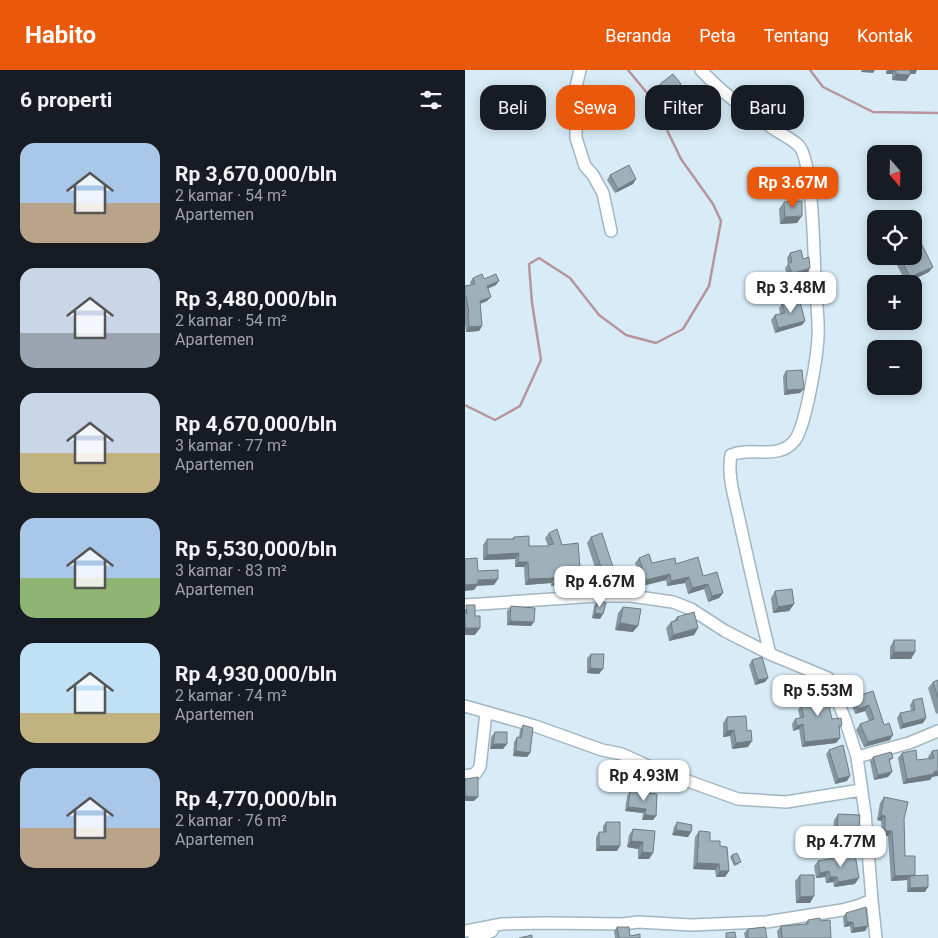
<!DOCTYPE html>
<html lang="id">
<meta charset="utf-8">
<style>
body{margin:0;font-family:Roboto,sans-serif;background:#242831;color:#f1f3f6;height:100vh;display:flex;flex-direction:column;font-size:19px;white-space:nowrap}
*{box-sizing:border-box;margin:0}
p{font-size:16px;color:#9ea1a6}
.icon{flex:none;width:28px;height:28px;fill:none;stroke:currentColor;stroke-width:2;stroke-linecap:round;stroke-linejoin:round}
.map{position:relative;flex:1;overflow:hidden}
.details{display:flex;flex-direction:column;background:#171b24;width:465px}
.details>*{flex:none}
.guide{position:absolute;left:15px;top:15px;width:382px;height:45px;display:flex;gap:10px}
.needle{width:32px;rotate:160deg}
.tools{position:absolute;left:402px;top:75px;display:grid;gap:10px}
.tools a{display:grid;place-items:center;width:55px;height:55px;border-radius:10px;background:#171b24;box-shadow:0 2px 12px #0003;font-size:25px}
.price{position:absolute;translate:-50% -42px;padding:0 11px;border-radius:10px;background:#fff;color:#222;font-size:16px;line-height:32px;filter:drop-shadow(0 1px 2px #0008)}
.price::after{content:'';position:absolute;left:50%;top:30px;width:15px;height:11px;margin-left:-8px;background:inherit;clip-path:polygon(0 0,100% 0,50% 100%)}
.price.selected{background:#ea580c;color:#fff}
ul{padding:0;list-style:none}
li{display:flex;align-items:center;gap:15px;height:125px;padding:0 20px}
li span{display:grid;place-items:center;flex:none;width:140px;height:100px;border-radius:15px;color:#555}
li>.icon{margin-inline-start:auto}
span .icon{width:60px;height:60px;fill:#fffc;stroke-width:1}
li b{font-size:21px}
h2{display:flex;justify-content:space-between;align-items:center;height:60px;padding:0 20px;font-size:21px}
.pill{padding:0 18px;border-radius:15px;background:#171b24;box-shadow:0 2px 12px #0003;font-size:18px;line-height:45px}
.pill.selected{background:#ea580c;color:#fff}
header{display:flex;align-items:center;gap:30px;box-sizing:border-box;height:70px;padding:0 25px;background:#ea580c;color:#fff}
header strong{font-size:24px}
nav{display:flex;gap:28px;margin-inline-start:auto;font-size:18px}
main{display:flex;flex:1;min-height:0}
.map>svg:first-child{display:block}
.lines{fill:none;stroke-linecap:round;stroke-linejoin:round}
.stream{stroke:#b9949d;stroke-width:2.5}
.minor-casing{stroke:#a2b6c0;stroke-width:14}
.minor{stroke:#fff;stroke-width:11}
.wall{fill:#8898a1}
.shaded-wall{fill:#6f7c83}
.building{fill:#9eb1bb;stroke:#6f7c83}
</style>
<header>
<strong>Habito</strong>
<nav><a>Beranda</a><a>Peta</a><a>Tentang</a><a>Kontak</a></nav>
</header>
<main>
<section class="details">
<h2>6 properti<svg class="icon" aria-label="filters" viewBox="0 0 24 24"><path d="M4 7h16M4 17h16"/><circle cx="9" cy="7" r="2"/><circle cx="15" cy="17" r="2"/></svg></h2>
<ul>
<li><span style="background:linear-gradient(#a9c7e8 60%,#b9a48a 0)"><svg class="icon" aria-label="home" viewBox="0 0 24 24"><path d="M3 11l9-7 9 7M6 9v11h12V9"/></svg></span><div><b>Rp 3,670,000/bln</b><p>2 kamar · 54 m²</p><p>Apartemen</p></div></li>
<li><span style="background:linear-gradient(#c9d6e8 65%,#9aa5b1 0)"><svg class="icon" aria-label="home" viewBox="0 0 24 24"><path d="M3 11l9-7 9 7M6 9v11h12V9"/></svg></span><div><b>Rp 3,480,000/bln</b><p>2 kamar · 54 m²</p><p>Apartemen</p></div></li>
<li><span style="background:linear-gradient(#c9d6e8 60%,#c2b280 0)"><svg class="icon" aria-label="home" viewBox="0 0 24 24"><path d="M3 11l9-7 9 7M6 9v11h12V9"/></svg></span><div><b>Rp 4,670,000/bln</b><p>3 kamar · 77 m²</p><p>Apartemen</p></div></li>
<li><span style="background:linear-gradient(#a9c7e8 60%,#8fb573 0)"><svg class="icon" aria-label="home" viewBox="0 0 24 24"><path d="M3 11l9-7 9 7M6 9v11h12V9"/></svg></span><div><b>Rp 5,530,000/bln</b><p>3 kamar · 83 m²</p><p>Apartemen</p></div></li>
<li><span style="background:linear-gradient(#bfe0f5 70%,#c2b280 0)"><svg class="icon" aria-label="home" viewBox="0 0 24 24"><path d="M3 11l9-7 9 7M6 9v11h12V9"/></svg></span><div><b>Rp 4,930,000/bln</b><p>2 kamar · 74 m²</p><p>Apartemen</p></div></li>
<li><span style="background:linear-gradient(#a9c7e8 60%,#b9a48a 0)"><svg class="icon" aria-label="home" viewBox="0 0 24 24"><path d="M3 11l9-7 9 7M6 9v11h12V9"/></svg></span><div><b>Rp 4,770,000/bln</b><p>2 kamar · 76 m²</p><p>Apartemen</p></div></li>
</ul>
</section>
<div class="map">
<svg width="473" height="868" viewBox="0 0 473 868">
<rect width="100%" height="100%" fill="#d7ecf7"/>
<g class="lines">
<path class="stream" d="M345,0L358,17L408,42L473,43
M0,335L30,350L55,336L76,290L67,233L64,194L74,188L105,208L134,245L161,265L191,273L218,259L244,216L256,151L248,134L216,89L187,29L163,0"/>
<g class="minor-casing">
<path id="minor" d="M115,0L111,17V68L120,96L128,105L138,123L146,161
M236,0C257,23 281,40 306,57C313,62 330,71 334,76C348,91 349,186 350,210C351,229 354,248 353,267C352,287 341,355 330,370C314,391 287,376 266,385C262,406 270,429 274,449C284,495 294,539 305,584
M0,535L132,526H166L208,532L226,539L260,561L305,584L363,608L380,649L392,687L400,743L407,830L411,868
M0,636L70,656L137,680L157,684L192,700L273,729L321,732L396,720
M392,687L444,673L473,661
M0,706L10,704L15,697L21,643
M0,861L37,854L82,853L158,854L173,852L226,855L301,852L377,840L392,836L407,830
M9,868L27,861"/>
</g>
<use href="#minor" class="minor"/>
</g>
<path class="wall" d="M421,0H452L450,4H445L441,11L427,10V4H421Z
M195,14L213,19L200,29L192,18Z
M145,105L171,109L168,114L150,123L142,110Z
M319,132L332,153L315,154L314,139Z
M325,183L342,203L323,209L320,198L323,194L322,188Z
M435,187L464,202L441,213L431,193Z
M8,208L19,209L31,215L23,219L22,231L15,234L17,256L14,261L1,262L0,253V216L6,215L5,212Z
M317,233L340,251L337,255L310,263L306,250L310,245L315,244L314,238Z
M321,301L335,323L319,325L318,306Z
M84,463L97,475L111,502L101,503L102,509L99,514L86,516V513L60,515L59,497H50V489L18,490V475L22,469H47L49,467L64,476H83L80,468Z
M126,467L150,503L145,509L135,513L122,473Z
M174,488L187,493L211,494L238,506L258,523L254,528L243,532L239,519L223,524L220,513L202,516L201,510L177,516L170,493Z
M310,521L329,534L324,541L308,543L306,528Z
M132,531L135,549L127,548L129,536Z
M46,536L66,556L42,555V541Z
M158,537L168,562L150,560L153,543Z
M212,547L233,558L229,565L204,571L201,558L206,552L209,551Z
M429,570L450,582L446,589H425V577Z
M126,584L134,604L122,603V588Z
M287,590L303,608L300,612L290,615L284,595Z
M473,610V643L471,644L463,618L468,612Z
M335,616L355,630L367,649L377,655L374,659L375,668L371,673L337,677L334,659L328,661L327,654L330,649L335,648L333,640L336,635L338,634L332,621Z
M408,621L419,655L425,670L399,677L391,660L395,654L404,651L400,641L390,644L386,633L390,627Z
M448,630L461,648L458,653L435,659L432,648L435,643L446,641L445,635Z
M262,647L282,661L283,677L267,679L265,666L258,667V653Z
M58,655L65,683L62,687L48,686L49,672L52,667H54L55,660Z
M30,662L38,679H25L26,667Z
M364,680L382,711L370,714L361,684Z
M473,680L467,707L465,710L438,714L433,688L437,683L452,690L464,689L463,687L467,681Z
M408,687L428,688L424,692L427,702L423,707L409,710L405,691Z
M165,721L192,724L188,750H177L178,743L160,741L162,726Z
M419,727L439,749L440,786L449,806L460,822H442V810L426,811L423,766L417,767L416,751L412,750L415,733Z
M373,744L394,757L390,763H387L383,771L367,769L369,750Z
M141,752L152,781H131V767L134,762H138V756Z
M212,752L226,762L223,767L207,765L209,757Z
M168,759L188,783L184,789H173V779L162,777L164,765Z
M234,761L245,771L255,776L264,801L260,807H251L250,800L228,799L230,767Z
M267,785L274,794L269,796L265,787Z
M353,791L390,814L369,817L368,812L361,813L360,807L351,808L349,796Z
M335,805L345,833H331L330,811Z
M381,843L403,856L400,861L386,863L385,856L379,857L378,847Z
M343,850L355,851L366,868H313L312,861L316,856L340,854Z
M152,857L165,866L175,868H150L149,861Z
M283,859L302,868H280L279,863Z"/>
<path class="shaded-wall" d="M397,0H410L408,3L396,2Z
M424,0H430L427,4H421Z
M444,0H452L450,4H441Z
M431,4L445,5L441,11L427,10Z
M216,14L213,19L200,29L203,24Z
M171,109L168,114L150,123L153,119Z
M337,146L332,153L315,154L320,147Z
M468,197L464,202L441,213L445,207Z
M345,198L342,203L323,209L327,204Z
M34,211L31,215L18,220L22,216Z
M26,227L22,231L12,235L15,231Z
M340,251L337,255L310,263L313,258Z
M17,256L14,261L1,262L4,257Z
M339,319L335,323L319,325L322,320Z
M54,483L50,489L18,490L22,485Z
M53,492H63L59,497H50Z
M115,497L111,502L97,504L101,498Z
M150,503L145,509L135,513L139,506Z
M205,504L201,510L177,516L181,510Z
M224,507L220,513L202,516L206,511Z
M90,508L86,513L60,515L64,509Z
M33,509L29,515L12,516L9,520L0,521V515L13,510Z
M102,509L99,514L86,516L90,511Z
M243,514L239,519L223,524L227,518Z
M258,523L254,528L243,532L247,526Z
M329,534L324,541L308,543L313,537Z
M130,543L138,544L135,549L127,548Z
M45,551L69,552L66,556L42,555Z
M155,553L173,556L168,562L150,560Z
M0,558H15L10,565H0Z
M233,558L229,565L204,571L208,565Z
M429,582H450L446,589H425Z
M125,598L138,599L134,604L122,603Z
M303,608L300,612L290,615L293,610Z
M404,635L400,641L390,644L393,639Z
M461,648L458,653L435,659L438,654Z
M338,654L334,659L328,661L332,656Z
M269,660L265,666L258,667L262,661Z
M428,665L425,670L399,677L403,672Z
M375,668L371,673L337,677L340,672Z
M287,671L283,677L267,679L271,673Z
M28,674H42L38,679H25Z
M51,681L65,683L62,687L48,686Z
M473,701V706L467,707L465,710L438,714L442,709Z
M427,702L423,707L409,710L413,705Z
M385,706L382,711L370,714L373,709Z
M0,726L13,727L9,731H0Z
M163,737L181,739L178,743L160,741Z
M180,745L191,746L188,750H177Z
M416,745L420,746L416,751L412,750Z
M388,757H394L390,763H384Z
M211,760L226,762L223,767L207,765Z
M420,761H427L423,766L417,767Z
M372,763L387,764L383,771L367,769Z
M166,771L178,772L173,779L162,777Z
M134,776H155L152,781H131Z
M177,782L188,783L184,789H173Z
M232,793L254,794L250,800L228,799Z
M255,801H264L260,807H251Z
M364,801L360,807L351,808L355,803Z
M450,805L446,810L445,806L442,810L426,811L430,806Z
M365,807H372L368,812L361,813Z
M394,808L390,814L369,817L373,812Z
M463,817L460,822H442L445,818Z
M349,826L345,833H331L335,827Z
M382,852H388L385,856L379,857Z
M403,856L400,861L386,863L389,858Z"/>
<path class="building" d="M431,0H445V5L431,4Z
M208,4L216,14L203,24L195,14Z
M164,95L171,109L153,119L145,105Z
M337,131V146L320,147L319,132Z
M456,173L468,197L445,207L435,187L436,186H449V176Z
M336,180L338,189L344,187L345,198L327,204L323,193L327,192L325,183Z
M17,204L19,209L31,204L34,211L22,216L26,227L15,231L17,256L4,257L3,242H4L1,227H0V216L10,214L8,208Z
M334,228L340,251L313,258L310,245L320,243L317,233Z
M337,300L339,319L322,320L321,301Z
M92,459L97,475L113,473L115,497L101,498L102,509L90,511V508L64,509L63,492H53L54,483L22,485V469H49V467L64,466V476H84V475L89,474L84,463Z
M137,463L150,503L139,506L126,467Z
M184,484L187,493L210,488L211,494L233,487L238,506L252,502L258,523L247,526L243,514L227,518L224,507L206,511L205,504L181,510L174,488Z
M12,488L13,501L33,500V509L13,510V514L0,515V489Z
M327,519L329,534L313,537L310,521Z
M132,531L141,533L138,544L130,543Z
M1,535H10V546H15V558H0V539L2,544Z
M46,536L70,538L69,552L45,551Z
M158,537L176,539L173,556L155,553Z
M229,542L233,558L208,565L206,552L213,550L212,547Z
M429,570H450V582H429Z
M126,584H139L138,599L125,598Z
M297,587L303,608L293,610L287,590Z
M473,610V628L468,612Z
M347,611L355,630L362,628L367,649L376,648L377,655L374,656L375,668L340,672L338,654L332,656L330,649L339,647L336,635L343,633L335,616Z
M408,621L419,655L424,653L428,665L403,672L395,654L409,649L404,635L393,639L390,627Z
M457,628L461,648L438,654L435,643L450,640L448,630Z
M281,646L282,661L286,660L287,671L271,673L269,660L262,661V647Z
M58,655L68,658L65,683L51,681L52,667L56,668Z
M30,662H42V674H28Z
M378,675L385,706L373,709L364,680Z
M451,680L452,690L469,688L467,681L473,680V701L469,702V704L442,709L437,683Z
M426,682L428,688L424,689L427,702L413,705L408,687Z
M13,707V727L0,726V708L1,709Z
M165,721L192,724L191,746L180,745L181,739L163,737Z
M419,727L443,732L439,749L440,786H450V805L430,806L427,761H420V746L416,745Z
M373,744L395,745L394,757H388L387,764L372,763Z
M141,752H155V776H134V762H141Z
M212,752L227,755L226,762L211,760Z
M168,759L190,761L188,783L177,782L178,772L166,771Z
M234,761L245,762V771H255V776L262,777L264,801H255L254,794L232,793Z
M272,783L276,792L270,794L267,785Z
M390,784L394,808L373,812L372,807H365L364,801L355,803L353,791Z
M335,805H349V826L335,827Z
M463,805V817L445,818V806Z
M401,837L403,856L389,858L388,852H382L381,843Z
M355,848V851L365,850L366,868H317L316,856L343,854V850Z
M152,857H164L165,866L175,864V868H154Z
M300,857L302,868H283V859Z
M270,862L271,868H261V863Z
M67,865V868H54Z"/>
</svg>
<div class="tools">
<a><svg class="needle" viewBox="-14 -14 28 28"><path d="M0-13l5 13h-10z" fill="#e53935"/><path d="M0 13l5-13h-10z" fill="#9ea1a6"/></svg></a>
<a><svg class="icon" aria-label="locate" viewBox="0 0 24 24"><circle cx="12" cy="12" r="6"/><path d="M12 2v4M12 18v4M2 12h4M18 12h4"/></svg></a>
<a>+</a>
<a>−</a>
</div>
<b class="price selected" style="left:328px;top:139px">Rp 3.67M</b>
<b class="price" style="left:326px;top:244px">Rp 3.48M</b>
<b class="price" style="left:135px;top:538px">Rp 4.67M</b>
<b class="price" style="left:353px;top:647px">Rp 5.53M</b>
<b class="price" style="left:179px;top:732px">Rp 4.93M</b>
<b class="price" style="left:376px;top:798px">Rp 4.77M</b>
<div class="guide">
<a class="pill">Beli</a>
<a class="pill selected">Sewa</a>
<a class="pill">Filter</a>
<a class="pill">Baru</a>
</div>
</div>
</main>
